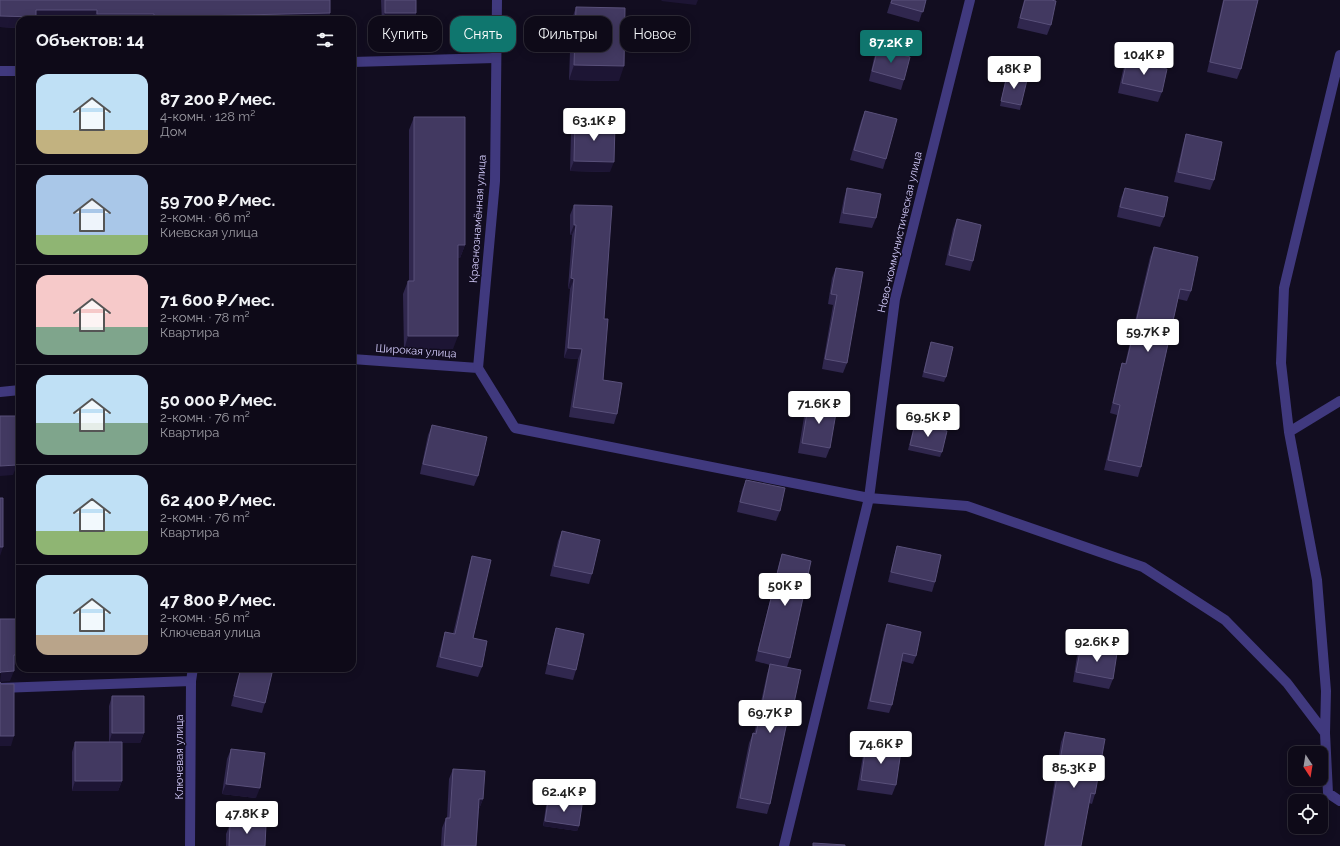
<!DOCTYPE html>
<html lang="ru">
<meta charset="utf-8">
<style>
body{margin:0;font-family:Raleway,sans-serif;background:#171321;color:#f1f3f6;height:100vh;display:flex;flex-direction:column;font-size:15px;white-space:nowrap}
*{box-sizing:border-box;margin:0}
p{font-size:13px;color:#9b9aa2}
.icon{flex:none;width:22px;height:22px;fill:none;stroke:currentColor;stroke-width:2;stroke-linecap:round;stroke-linejoin:round}
.map{position:relative;flex:1;overflow:hidden}
.drawer{position:absolute;left:16px;top:16px;width:340px;height:656px;display:flex;flex-direction:column;background:#0e0a18;border-radius:12px;box-shadow:0 2px 10px #0003,0 0 0 1px #2e2b37}
.drawer>*{flex:none}
.hud{position:absolute;left:368px;top:16px;width:380px;height:36px;display:flex;gap:8px}
.needle{width:26px;rotate:168deg}
.tools{position:absolute;left:1288px;top:746px;display:grid;gap:8px}
.tools a{display:grid;place-items:center;width:40px;height:40px;border-radius:8px;background:#0e0a18;box-shadow:0 2px 10px #0003,0 0 0 1px #2e2b37;font-size:20px}
.price{position:absolute;translate:-50% -34px;padding:0 9px;border-radius:4px;background:#fff;color:#222;font-size:13px;line-height:26px;filter:drop-shadow(0 1px 2px #0008)}
.price::after{content:'';position:absolute;left:50%;top:24px;width:12px;height:9px;margin-left:-6px;background:inherit;clip-path:polygon(0 0,100% 0,50% 100%)}
.price.active{background:#0f766e;color:#fff}
ul{padding:0;list-style:none}
li{display:flex;align-items:center;gap:12px;height:100px;padding:0 20px}
li+li{border-top:1px solid #2e2b37}
li span{display:grid;place-items:center;flex:none;width:112px;height:80px;border-radius:12px;color:#555}
li>.icon{margin-inline-start:auto}
span .icon{width:48px;height:48px;fill:#fffc;stroke-width:1}
li b{font-size:17px}
h2{display:flex;justify-content:space-between;align-items:center;height:48px;padding:0 20px;font-size:17px}
.pill{padding:0 14px;border-radius:12px;background:#0e0a18;box-shadow:0 2px 10px #0003,0 0 0 1px #2e2b37;font-size:14px;line-height:36px}
.pill.active{background:#0f766e;color:#fff}
.map>svg:first-child{display:block}
.lines{fill:none;stroke-linecap:round;stroke-linejoin:round}
.minor{stroke:#40397e;stroke-width:10}
.tertiary{stroke:#40397e;stroke-width:10}
.wall{fill:#30274e}
.shaded-wall{fill:#1d1534}
.building{fill:#423961;stroke:#59507a}
.labels{text-anchor:middle;dominant-baseline:central;stroke-width:3;stroke-linejoin:round;paint-order:stroke}
.street-label{font-size:11px;fill:#d6cefe;stroke:#120d20}
</style>
<div class="map">
<svg width="1340" height="846" viewBox="0 0 1340 846">
<rect width="100%" height="100%" fill="#120d20"/>
<g class="lines">
<path class="minor" d="M1340,55L1284,288L1281,363L1289,432L1317,580L1326,691L1325,733L1328,793L1340,801
M352,62L495,58
M0,71H20
M352,359L478,368L515,428L869,498L967,506L1143,567L1225,620L1287,683L1325,733
M0,392L20,390
M1289,432L1340,401
M0,688L191,681
M190,846L191,681L193,668
M784,846L869,498L895,299L970,0"/>
<path class="tertiary" d="M478,368L495,181L497,0"/>
</g>
<path class="wall" d="M0,0L330,13L327,20H20V28L0,27Z
M381,0H416V13L413,23H382Z
M891,0H926L919,22L887,13Z
M1024,0H1051V25L1047,35L1017,28Z
M1223,0H1258L1241,69L1237,79L1207,72Z
M576,7L619,81L569,80L571,22Z
M878,48L904,80L901,90L869,81L874,58Z
M1127,60L1162,92L1158,102L1118,93L1123,70Z
M1007,76L1021,105L1020,110L1000,106L1005,81Z
M865,111L886,159L883,169L850,160L861,121Z
M414,117L465,245L460,258H458L453,349L404,350L403,294L408,281H409V130Z
M575,123L610,172L570,171L571,133Z
M1186,134L1214,180L1210,190L1174,182L1183,144Z
M20,160V244H18L17,167Z
M847,188L876,218L872,228L839,223L844,198Z
M1125,188L1164,217L1160,227L1117,217L1121,198Z
M574,205L604,319L603,380L617,414L614,424L569,417L578,359L564,358L570,289L568,288L572,235H570V215Z
M957,219L973,261L970,271L945,265L953,229Z
M1154,247L1191,291L1187,301L1178,299L1141,467L1138,477L1104,470L1117,415L1110,413L1119,373L1122,363L1125,364L1150,257Z
M836,268L847,363L843,373L822,369L833,305L828,304L832,278Z
M931,342L946,377L944,382L922,377L929,348Z
M809,401L830,448L826,458L798,453L805,411Z
M915,424L942,452L940,457L908,450L913,429Z
M432,425L478,476L474,486L420,474L428,435Z
M746,480L780,511L776,521L737,512L742,490Z
M562,531L592,574L589,584L550,576L558,541Z
M897,546L935,582L932,592L888,582L894,556Z
M782,554L790,658L787,667L791,717L787,727H786L770,804L767,814L736,808L749,743L753,733L754,734L767,674L770,665L755,661L779,564Z
M472,556L473,638L482,667L478,677L436,667L442,642L445,632L453,634L469,566Z
M887,624L916,656L913,664L902,661L892,705L889,713L867,709L884,632Z
M556,628L576,670L573,680L545,674L553,638Z
M1081,646L1113,679L1109,689L1073,682L1077,656Z
M241,668L265,703L262,713L231,706L238,677Z
M112,696L144,733L140,743H122V781L118,791H72V752L75,742H109V706Z
M1065,732L1095,794L1092,804L1089,803L1081,846H1044L1061,742Z
M866,745L896,785L892,795L857,790L863,755Z
M231,749L256,798L222,794L227,759Z
M453,769L483,799L479,809L476,846H441L442,828L446,818H447L449,779Z
M548,801L579,826L577,831L543,826L546,806Z
M230,824L265,846H226V834Z"/>
<path class="shaded-wall" d="M662,0H698L696,5L661,1Z
M36,10H97L94,20H20V28L0,27V16Z
M330,13L327,20H153L154,17Z
M385,13H416L413,23H382Z
M97,14H154L151,20H95Z
M574,65L624,66L619,81L569,80Z
M574,161L614,162L610,172L570,171Z
M574,225H576L572,235H570Z
M20,239V244H18Z
M458,245H465L460,258H453Z
M571,278L574,279L570,289L568,288Z
M408,336H458L453,349L404,350Z
M568,348L582,349L578,359L564,358Z
M16,444H20V454H13Z
M17,465L13,475L0,476V466Z
M0,547H3L0,556Z
M14,655H18L15,665H10Z
M14,671L10,681L0,682L1,672Z
M112,733H144L140,743H109Z
M0,736H14L11,746H0Z
M75,781H122L118,791H72Z
M226,784L260,788L256,798L222,794Z
M479,799H483L479,809H476Z
M545,821L579,826L577,831L543,826Z"/>
<path class="building" d="M0,0H330V13L154,17V14H97V10H36V17L0,16Z
M385,0H416V13H385Z
M892,0H926L923,12L891,3Z
M1025,0H1051L1056,1L1051,25L1020,18Z
M1224,0H1258L1241,69L1210,62Z
M576,7L625,8L624,66L574,65Z
M878,48L910,57L904,80L872,71Z
M1127,60L1167,69L1162,92L1122,83Z
M1007,76L1027,80L1021,105L1001,101Z
M865,111L897,119L886,159L854,150Z
M414,117H465V245H458V336H408V281H414Z
M575,123L615,124L614,162L574,161Z
M1186,134L1222,142L1214,180L1178,172Z
M847,188L881,194L876,218L843,213Z
M1125,188L1168,197L1164,217L1120,207Z
M574,205L612,206L604,319H608L603,380L622,383L617,414L573,407L582,349L568,348L574,279L571,278L576,225H574Z
M957,219L981,225L973,261L949,255Z
M1154,247L1198,257L1191,291L1180,289L1141,467L1108,460L1120,405L1113,403L1122,363L1126,364Z
M836,268L863,272L847,363L825,359L837,295L831,294Z
M931,342L953,347L946,377L924,372Z
M809,401L837,407L830,448L802,443Z
M0,416H20V444H16L17,465L0,466Z
M915,424L947,431L942,452L910,445Z
M432,425L487,437L478,476L423,464Z
M746,480L785,488L780,511L740,502Z
M0,498H3V547H0Z
M562,531L600,540L592,574L554,566Z
M897,546L941,555L935,582L891,572Z
M782,554L811,561L790,658L758,651Z
M472,556L491,560L473,638L487,641L482,667L440,657L445,632L455,634Z
M0,619H18V655H14V671L1,672L0,673Z
M887,624L921,632L916,656L903,653L892,705L870,701Z
M556,628L584,634L576,670L548,664Z
M1081,646L1117,653L1113,679L1076,672Z
M770,664L801,670L791,717H788L770,804L740,798L753,733L756,734Z
M241,668H248L272,673L265,703L234,696Z
M0,682L1,684H14V736H0Z
M112,696H144V733H112Z
M1065,732L1105,739L1095,794L1091,793L1081,846H1045Z
M75,742H122V781H75Z
M866,745L901,751L896,785L861,780Z
M231,749L265,753L260,788L226,784Z
M453,769L485,771L483,799H479L476,846H444L446,818H450Z
M548,801L582,805L579,826L545,821Z
M230,824L266,825L265,846H229Z
M813,843L845,845V846H813Z"/>
<g class="labels">
<g class="street-label">
<text transform="translate(478 219) rotate(-86)">Краснознамённая улица</text>
<text transform="translate(900 232) rotate(-77)">Ново-коммунистическая улица</text>
<text transform="translate(416 351) rotate(4)">Широкая улица</text>
<text transform="translate(179 757) rotate(-90)">Ключевая улица</text>
</g>
</g>
</svg>
<div class="tools">
<a><svg class="needle" viewBox="-14 -14 28 28"><path d="M0-13l5 13h-10z" fill="#e53935"/><path d="M0 13l5-13h-10z" fill="#9b9aa2"/></svg></a>
<a><svg class="icon" aria-label="locate" viewBox="0 0 24 24"><circle cx="12" cy="12" r="6"/><path d="M12 2v4M12 18v4M2 12h4M18 12h4"/></svg></a>
</div>
<b class="price active" style="left:891px;top:64px">87.2K ₽</b>
<b class="price" style="left:1144px;top:76px">104K ₽</b>
<b class="price" style="left:1014px;top:90px">48K ₽</b>
<b class="price" style="left:594px;top:142px">63.1K ₽</b>
<b class="price" style="left:1148px;top:353px">59.7K ₽</b>
<b class="price" style="left:819px;top:425px">71.6K ₽</b>
<b class="price" style="left:928px;top:438px">69.5K ₽</b>
<b class="price" style="left:785px;top:607px">50K ₽</b>
<b class="price" style="left:1097px;top:663px">92.6K ₽</b>
<b class="price" style="left:770px;top:734px">69.7K ₽</b>
<b class="price" style="left:881px;top:765px">74.6K ₽</b>
<b class="price" style="left:1074px;top:789px">85.3K ₽</b>
<b class="price" style="left:564px;top:813px">62.4K ₽</b>
<b class="price" style="left:247px;top:835px">47.8K ₽</b>
<div class="hud">
<a class="pill">Купить</a>
<a class="pill active">Снять</a>
<a class="pill">Фильтры</a>
<a class="pill">Новое</a>
</div>
<section class="drawer">
<h2>Объектов: 14<svg class="icon" aria-label="filters" viewBox="0 0 24 24"><path d="M4 7h16M4 17h16"/><circle cx="9" cy="7" r="2"/><circle cx="15" cy="17" r="2"/></svg></h2>
<ul>
<li><span style="background:linear-gradient(#bfe0f5 70%,#c2b280 0)"><svg class="icon" aria-label="home" viewBox="0 0 24 24"><path d="M3 11l9-7 9 7M6 9v11h12V9"/></svg></span><div><b>87 200 ₽/мес.</b><p>4-комн. · 128 m²</p><p>Дом</p></div></li>
<li><span style="background:linear-gradient(#a9c7e8 75%,#8fb573 0)"><svg class="icon" aria-label="home" viewBox="0 0 24 24"><path d="M3 11l9-7 9 7M6 9v11h12V9"/></svg></span><div><b>59 700 ₽/мес.</b><p>2-комн. · 66 m²</p><p>Киевская улица</p></div></li>
<li><span style="background:linear-gradient(#f6c9c9 65%,#7fa58c 0)"><svg class="icon" aria-label="home" viewBox="0 0 24 24"><path d="M3 11l9-7 9 7M6 9v11h12V9"/></svg></span><div><b>71 600 ₽/мес.</b><p>2-комн. · 78 m²</p><p>Квартира</p></div></li>
<li><span style="background:linear-gradient(#bfe0f5 60%,#7fa58c 0)"><svg class="icon" aria-label="home" viewBox="0 0 24 24"><path d="M3 11l9-7 9 7M6 9v11h12V9"/></svg></span><div><b>50 000 ₽/мес.</b><p>2-комн. · 76 m²</p><p>Квартира</p></div></li>
<li><span style="background:linear-gradient(#bfe0f5 70%,#8fb573 0)"><svg class="icon" aria-label="home" viewBox="0 0 24 24"><path d="M3 11l9-7 9 7M6 9v11h12V9"/></svg></span><div><b>62 400 ₽/мес.</b><p>2-комн. · 76 m²</p><p>Квартира</p></div></li>
<li><span style="background:linear-gradient(#bfe0f5 75%,#b9a48a 0)"><svg class="icon" aria-label="home" viewBox="0 0 24 24"><path d="M3 11l9-7 9 7M6 9v11h12V9"/></svg></span><div><b>47 800 ₽/мес.</b><p>2-комн. · 56 m²</p><p>Ключевая улица</p></div></li>
</ul>
</section>
</div>
